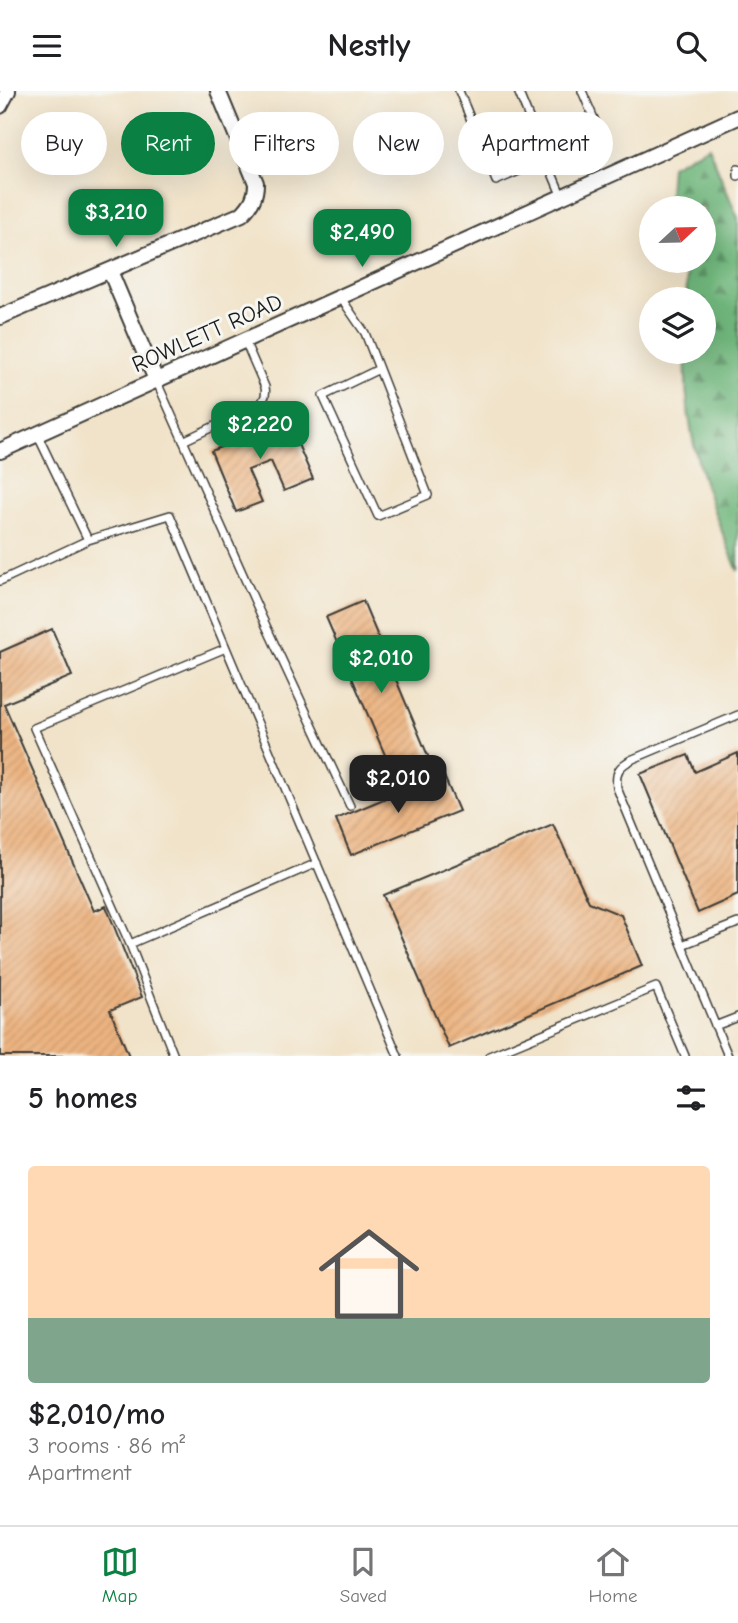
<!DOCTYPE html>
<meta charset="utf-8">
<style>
body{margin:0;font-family:"Comic Neue",sans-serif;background:#f6f6f6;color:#202124;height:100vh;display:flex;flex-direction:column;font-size:26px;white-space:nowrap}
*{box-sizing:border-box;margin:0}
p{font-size:23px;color:#757577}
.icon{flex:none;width:38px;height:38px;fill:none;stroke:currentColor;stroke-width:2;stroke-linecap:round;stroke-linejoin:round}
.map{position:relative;height:965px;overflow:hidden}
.sheet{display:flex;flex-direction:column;background:#fff;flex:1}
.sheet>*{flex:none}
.banner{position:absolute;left:21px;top:21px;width:696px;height:63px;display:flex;gap:14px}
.needle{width:46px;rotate:68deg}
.tools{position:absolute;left:639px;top:105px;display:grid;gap:14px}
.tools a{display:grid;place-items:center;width:77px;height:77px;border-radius:50%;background:#fff;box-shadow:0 7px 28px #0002;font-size:35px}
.price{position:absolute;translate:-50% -60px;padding:0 16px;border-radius:14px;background:#0b8043;color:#fff;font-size:23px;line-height:46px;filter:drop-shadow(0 2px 4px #0008)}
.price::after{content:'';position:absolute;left:50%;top:42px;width:21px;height:16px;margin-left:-10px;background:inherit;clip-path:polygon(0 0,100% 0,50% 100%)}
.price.current{background:#222;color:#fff}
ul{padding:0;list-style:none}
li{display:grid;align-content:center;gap:14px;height:371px;padding:0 28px}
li+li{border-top:2px solid #e0e0e0}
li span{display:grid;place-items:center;height:217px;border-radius:7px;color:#555}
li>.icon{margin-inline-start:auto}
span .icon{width:126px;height:126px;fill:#fffc;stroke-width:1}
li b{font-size:30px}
h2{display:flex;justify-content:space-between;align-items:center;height:84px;padding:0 28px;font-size:30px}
.pill{padding:0 24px;border-radius:32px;background:#fff;box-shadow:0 7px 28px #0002;font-size:24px;line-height:63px}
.pill.current{background:#0b8043;color:#fff}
header{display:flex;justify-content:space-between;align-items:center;height:91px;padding:0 28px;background:#fff;font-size:32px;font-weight:700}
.menu{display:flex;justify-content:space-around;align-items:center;height:98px;border-top:2px solid #e0e0e0;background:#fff;font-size:19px;color:#757577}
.menu a{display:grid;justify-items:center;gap:4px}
.menu .current{color:#0b8043}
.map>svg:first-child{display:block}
.forest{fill:url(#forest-firs);stroke:#46694c;stroke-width:2}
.building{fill:url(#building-hatch)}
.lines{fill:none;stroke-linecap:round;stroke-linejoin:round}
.lane-casing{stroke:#3c3a36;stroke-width:10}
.street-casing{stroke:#3c3a36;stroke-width:18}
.lane{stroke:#fff;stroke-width:7}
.street{stroke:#fff;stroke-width:14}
.labels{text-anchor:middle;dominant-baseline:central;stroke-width:6;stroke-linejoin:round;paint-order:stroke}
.street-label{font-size:23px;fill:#1c1c1c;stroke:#f6f6f2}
</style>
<header><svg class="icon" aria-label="menu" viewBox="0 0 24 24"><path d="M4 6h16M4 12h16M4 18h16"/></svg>Nestly<svg class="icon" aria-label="search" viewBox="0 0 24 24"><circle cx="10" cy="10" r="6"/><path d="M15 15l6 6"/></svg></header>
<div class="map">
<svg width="738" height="965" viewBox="0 0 738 965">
<defs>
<pattern id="forest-firs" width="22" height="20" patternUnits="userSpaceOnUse" patternTransform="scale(1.75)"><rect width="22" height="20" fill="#70b67c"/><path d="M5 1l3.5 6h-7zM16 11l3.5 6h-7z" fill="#5b9365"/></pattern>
<pattern id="building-hatch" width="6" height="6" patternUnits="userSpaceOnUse" patternTransform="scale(1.75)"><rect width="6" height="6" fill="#ecb380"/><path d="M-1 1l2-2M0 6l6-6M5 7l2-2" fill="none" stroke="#ca996e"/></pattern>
</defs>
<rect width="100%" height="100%" fill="#f6f6f2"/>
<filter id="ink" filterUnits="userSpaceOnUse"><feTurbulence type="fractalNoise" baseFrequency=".0143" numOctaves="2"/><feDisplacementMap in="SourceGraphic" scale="14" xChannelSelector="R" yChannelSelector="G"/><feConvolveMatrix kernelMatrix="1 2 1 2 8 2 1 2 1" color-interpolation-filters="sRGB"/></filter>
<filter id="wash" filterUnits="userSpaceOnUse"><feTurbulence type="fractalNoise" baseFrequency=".00686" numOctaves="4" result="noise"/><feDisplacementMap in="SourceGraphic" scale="28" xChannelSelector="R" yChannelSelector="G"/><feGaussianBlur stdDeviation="1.57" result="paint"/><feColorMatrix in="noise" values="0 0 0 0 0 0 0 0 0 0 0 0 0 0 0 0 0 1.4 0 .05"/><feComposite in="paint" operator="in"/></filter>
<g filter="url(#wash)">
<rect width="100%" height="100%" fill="#f1e3c9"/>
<path class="forest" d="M708,55L738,127V480C707,406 682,343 686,261H704V208H687L686,170H704V117L668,116L671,75Z"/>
<g id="blocks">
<path class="building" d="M253,328L258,340L287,328L313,388L284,400L271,370L248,379L262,411L236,421L211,360L236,350L231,337L243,336Z
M363,510L436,684L400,699L326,526Z
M52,538L72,585L4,613L94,820L106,815L142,906L110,919L129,965H0V561Z
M738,662V804L698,822L640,683L688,664L695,681Z
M443,683L459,720L351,764L336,728Z
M553,733L589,811L621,824L642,875L449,957L383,804Z"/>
</g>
</g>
<g filter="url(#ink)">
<use href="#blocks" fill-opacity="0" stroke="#3c3a36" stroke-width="2"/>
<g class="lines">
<g class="lane-casing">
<path id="lane" d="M459,0L496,90L546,68L562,106
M518,0L546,68L601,44L582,0
M738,78V85
M341,207L365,242L428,404L378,425L323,305L379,278
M156,289L261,524L350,715
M37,343L88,449
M183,350L255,316C263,311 267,306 265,296L245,250
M0,490L88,449L170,424L398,965
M130,853L34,637L226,557
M682,854L738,832
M715,935L738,926
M174,965L130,853L317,772
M489,965L656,896L685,965
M728,965L617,697C615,680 619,675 633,668L738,624"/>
</g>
<g class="street-casing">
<path id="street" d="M0,15L8,0
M110,180L156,289
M0,226L242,123C252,113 256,105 256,92L218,0
M0,360L738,26"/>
</g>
<use href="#lane" class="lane"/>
<use href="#street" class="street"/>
</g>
</g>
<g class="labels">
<g class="street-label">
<text transform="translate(207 242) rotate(-24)">ROWLETT ROAD</text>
</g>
</g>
</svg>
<div class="tools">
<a><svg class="needle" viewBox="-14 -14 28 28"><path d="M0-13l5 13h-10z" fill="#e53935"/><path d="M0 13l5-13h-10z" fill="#757577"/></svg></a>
<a><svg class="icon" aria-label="layers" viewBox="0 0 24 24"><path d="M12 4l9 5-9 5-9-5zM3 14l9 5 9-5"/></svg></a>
</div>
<b class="price" style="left:116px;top:158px">$3,210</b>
<b class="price" style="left:362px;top:178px">$2,490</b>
<b class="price" style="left:260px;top:370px">$2,220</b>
<b class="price" style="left:381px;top:604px">$2,010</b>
<b class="price current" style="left:398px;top:724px">$2,010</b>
<div class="banner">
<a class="pill">Buy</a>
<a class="pill current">Rent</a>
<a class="pill">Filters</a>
<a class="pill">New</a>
<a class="pill">Apartment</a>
</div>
</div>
<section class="sheet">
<h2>5 homes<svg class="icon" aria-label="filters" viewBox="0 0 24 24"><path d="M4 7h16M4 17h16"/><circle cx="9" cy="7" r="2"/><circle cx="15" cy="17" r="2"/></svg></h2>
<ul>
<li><span style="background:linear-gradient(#ffd9b3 70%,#7fa58c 0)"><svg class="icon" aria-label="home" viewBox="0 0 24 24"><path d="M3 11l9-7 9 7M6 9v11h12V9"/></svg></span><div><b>$2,010/mo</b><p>3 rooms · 86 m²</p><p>Apartment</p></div></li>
</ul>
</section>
<nav class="menu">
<a class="current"><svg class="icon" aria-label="map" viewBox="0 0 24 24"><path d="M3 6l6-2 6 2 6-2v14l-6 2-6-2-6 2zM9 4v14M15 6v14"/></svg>Map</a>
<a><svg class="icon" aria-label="saved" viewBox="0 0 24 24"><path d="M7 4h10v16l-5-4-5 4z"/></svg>Saved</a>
<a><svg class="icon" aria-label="home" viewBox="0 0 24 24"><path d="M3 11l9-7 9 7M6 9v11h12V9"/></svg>Home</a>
</nav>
